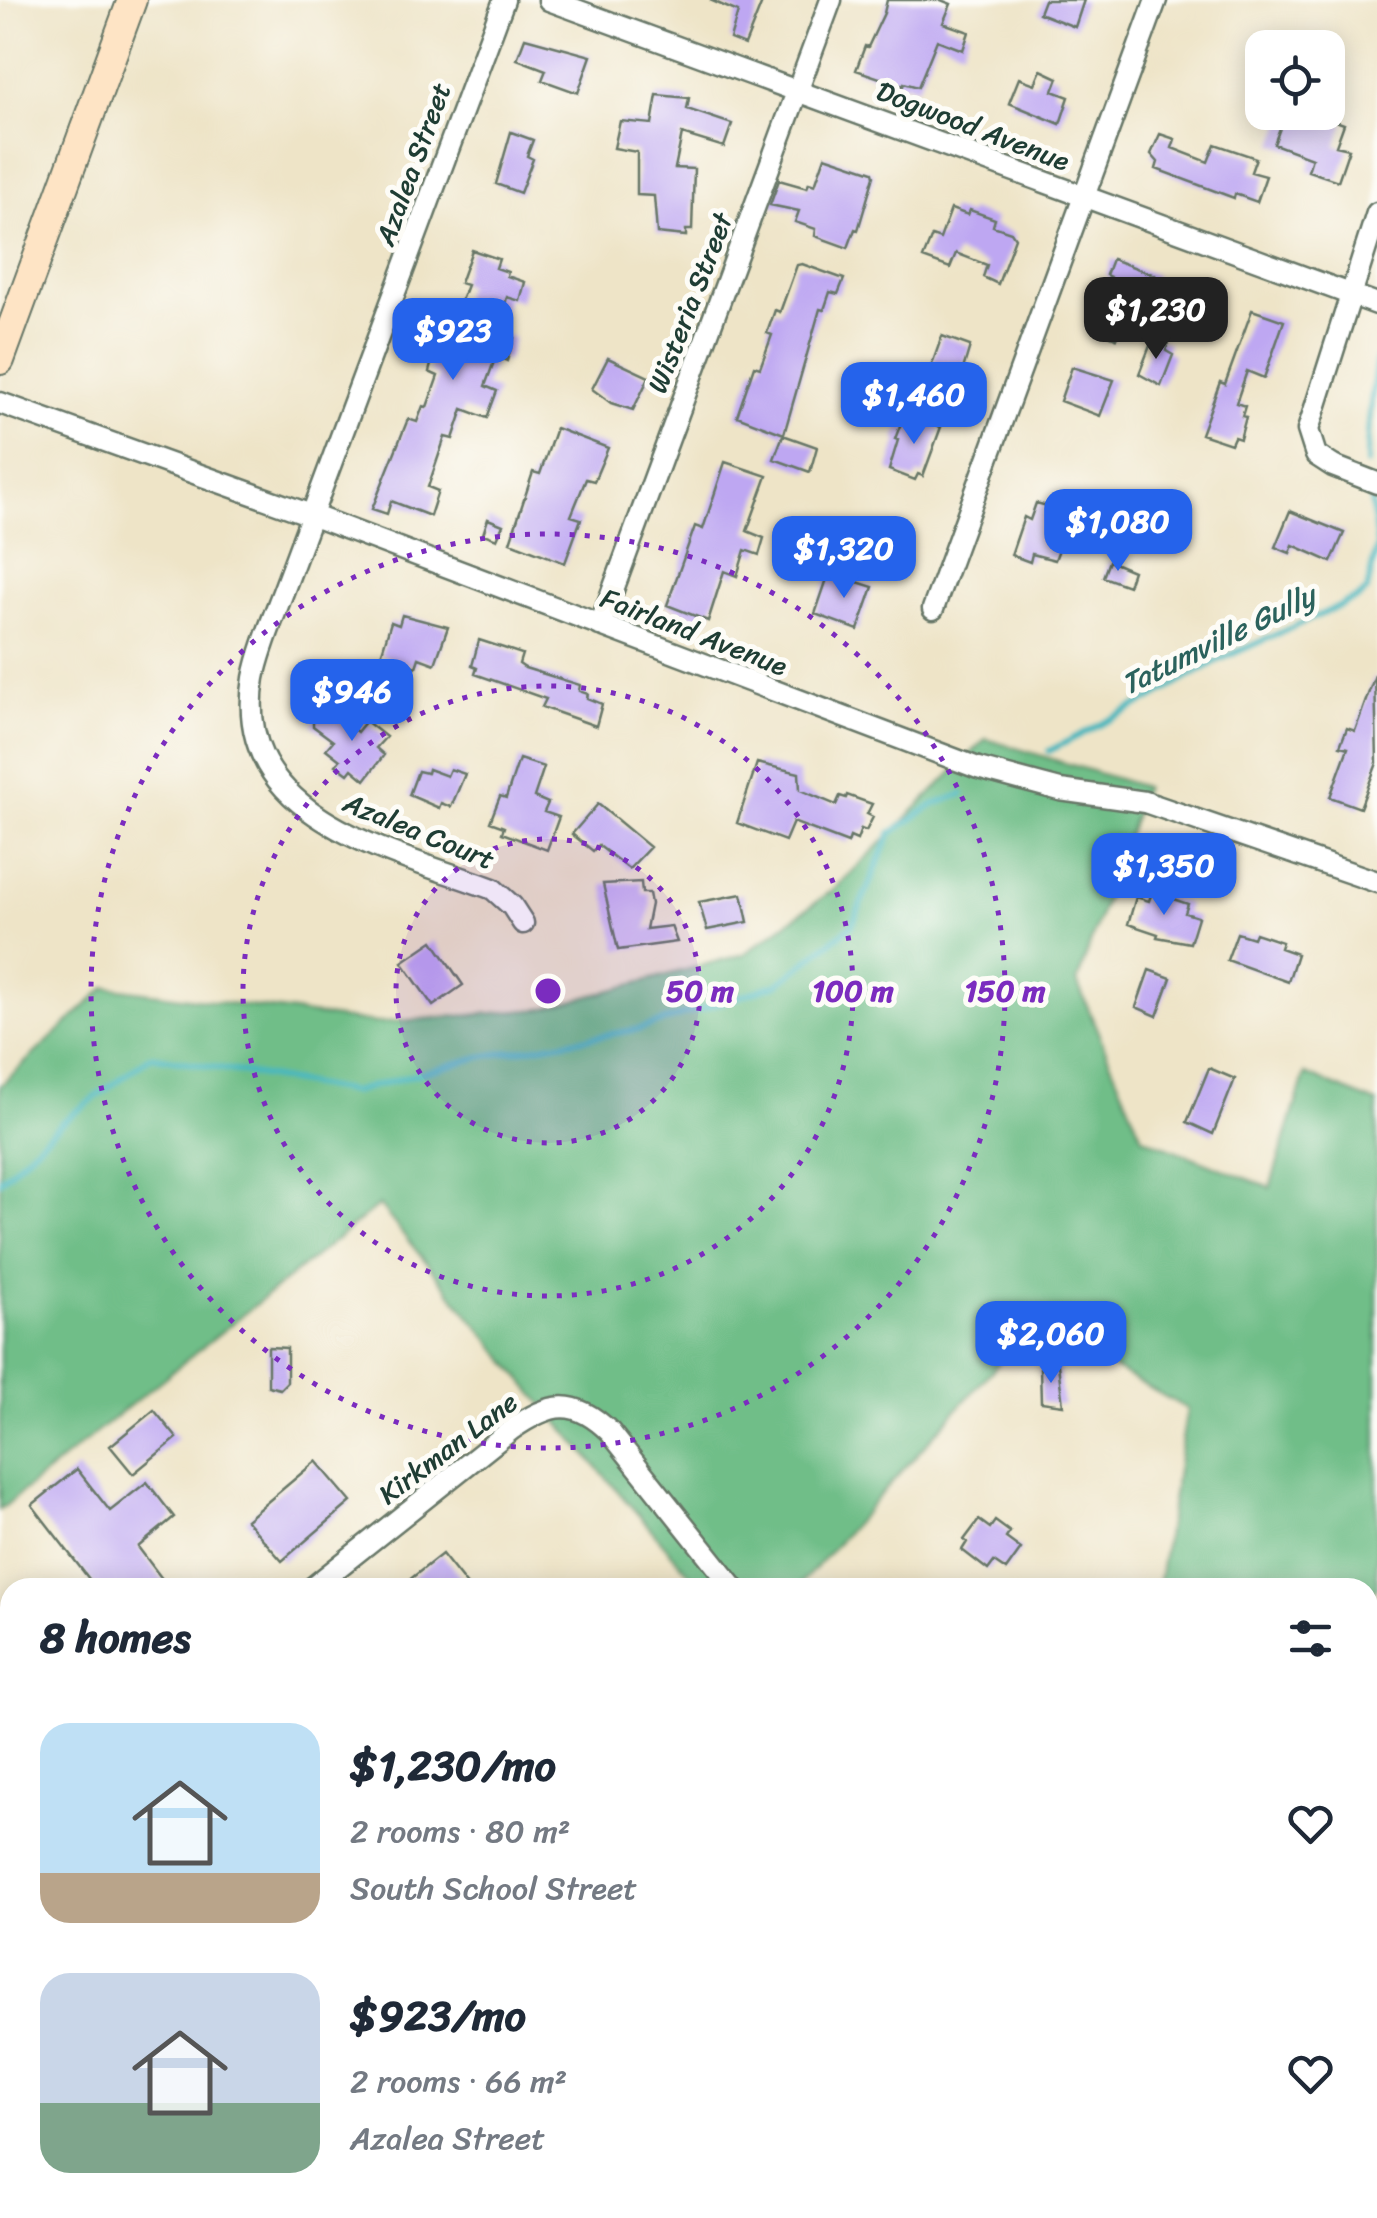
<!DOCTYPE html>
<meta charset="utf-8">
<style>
body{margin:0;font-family:Sriracha,sans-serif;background:#f6f6f7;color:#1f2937;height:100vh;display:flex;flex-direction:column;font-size:38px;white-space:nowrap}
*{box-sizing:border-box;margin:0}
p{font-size:32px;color:#747a83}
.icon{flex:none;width:55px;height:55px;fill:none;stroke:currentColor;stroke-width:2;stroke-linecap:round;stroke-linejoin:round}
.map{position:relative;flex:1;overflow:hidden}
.side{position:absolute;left:0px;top:1578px;width:1378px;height:642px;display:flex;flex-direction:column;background:#fff;border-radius:30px 30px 0 0;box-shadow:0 5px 25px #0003}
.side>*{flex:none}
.tools{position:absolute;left:1245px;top:30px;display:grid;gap:20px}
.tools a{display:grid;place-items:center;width:100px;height:100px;border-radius:20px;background:#fff;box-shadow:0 5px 25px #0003;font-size:50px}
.price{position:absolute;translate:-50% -85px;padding:0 22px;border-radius:20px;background:#2563eb;color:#fff;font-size:32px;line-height:65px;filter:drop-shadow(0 2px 5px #0008)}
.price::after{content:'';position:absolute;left:50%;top:60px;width:30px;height:22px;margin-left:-15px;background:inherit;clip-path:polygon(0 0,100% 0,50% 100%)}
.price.selected{background:#222;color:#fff}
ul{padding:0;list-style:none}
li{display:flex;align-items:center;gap:30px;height:250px;padding:0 40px}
li span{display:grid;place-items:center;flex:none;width:280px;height:200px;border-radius:30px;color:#555}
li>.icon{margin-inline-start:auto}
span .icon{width:120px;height:120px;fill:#fffc;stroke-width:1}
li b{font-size:42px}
h2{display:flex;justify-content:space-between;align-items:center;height:120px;padding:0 40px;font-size:42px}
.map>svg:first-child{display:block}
.forest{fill:#6fbe88;stroke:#477e5e;stroke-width:2.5}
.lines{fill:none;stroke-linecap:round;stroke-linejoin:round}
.stream{stroke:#48b7be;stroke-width:6}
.building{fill:#bea7f2}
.street-casing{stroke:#677767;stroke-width:25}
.secondary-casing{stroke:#677767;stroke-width:32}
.street{stroke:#fff;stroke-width:20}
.secondary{stroke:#fee4c5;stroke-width:28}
.ring{fill:none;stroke:#7b2cbf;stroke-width:5;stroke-dasharray:5 10}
.labels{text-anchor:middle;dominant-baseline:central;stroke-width:10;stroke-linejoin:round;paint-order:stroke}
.street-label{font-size:28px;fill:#1f3d34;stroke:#fdfcf7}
.water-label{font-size:30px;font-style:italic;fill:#2b625d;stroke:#fdfcf7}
.centre{fill:#7b2cbf;stroke:#fdfcf7;stroke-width:5}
.ring-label{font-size:30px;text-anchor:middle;font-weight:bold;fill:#7b2cbf;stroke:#fdfcf7;stroke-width:10;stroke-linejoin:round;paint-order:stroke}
</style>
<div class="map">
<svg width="1377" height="2218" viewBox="0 0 1377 2218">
<rect width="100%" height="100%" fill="#fdfcf7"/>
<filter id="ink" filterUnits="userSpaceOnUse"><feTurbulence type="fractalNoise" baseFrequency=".01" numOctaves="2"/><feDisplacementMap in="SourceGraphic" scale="20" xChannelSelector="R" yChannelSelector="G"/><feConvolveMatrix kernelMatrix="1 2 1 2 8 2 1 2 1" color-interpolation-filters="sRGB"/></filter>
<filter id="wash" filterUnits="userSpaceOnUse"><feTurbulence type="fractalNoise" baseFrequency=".0048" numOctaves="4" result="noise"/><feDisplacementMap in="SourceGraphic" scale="40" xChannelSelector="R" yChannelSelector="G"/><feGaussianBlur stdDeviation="2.25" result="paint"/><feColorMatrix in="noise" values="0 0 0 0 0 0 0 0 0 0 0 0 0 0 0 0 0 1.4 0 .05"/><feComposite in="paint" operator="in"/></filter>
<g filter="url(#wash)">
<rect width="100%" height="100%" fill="#eee4c7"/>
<path class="forest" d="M986,739L1144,787L1077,982L1142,1137L1270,1188L1305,1074L1377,1103V1587L1368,1596V1588L1158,1587L1187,1409L1079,1349H1046L1004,1357L798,1587H701L533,1393L379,1205L0,1510V1086L106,987L376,1023L543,1009L744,954L837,887Z"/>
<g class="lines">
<path class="stream" d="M1367,464C1367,429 1372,394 1377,358
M1371,500L1377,544
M1049,751L1156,696L1219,660L1358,598L1367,590L1377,546
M0,1181L61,1123L151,1056L352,1092L480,1057L640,1029L778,984L852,925L891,833L935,804L963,794"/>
</g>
<g id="blocks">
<path class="building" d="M710,0H763L745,45L730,39L738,12Z
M887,0H941L951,4L943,23L969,32L963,50L937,40L918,87L904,83L903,86L856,70L865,46L868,47L884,13Z
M1044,0H1084L1075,27L1039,13Z
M525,38L591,56L578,93L542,80L546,70L517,59Z
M1041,70L1058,78L1053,91L1069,97L1060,124L1009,103L1019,78L1035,84Z
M657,95L689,98L687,109L732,124L724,147L682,134L675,168L694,169L692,230H686V236L657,233L654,196L637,195V152L614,148L620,121L652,124Z
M1286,112H1310L1344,124L1336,146L1349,149L1338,181L1308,171L1312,158L1274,144Z
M511,132L533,140L527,156L533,159L520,193L496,184Z
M1160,134L1175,139L1172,148L1208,162L1215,144L1256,158L1251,172L1266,176L1257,202L1235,194L1234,198L1156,169L1158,162L1151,154Z
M825,156L873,172L874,176L858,230L855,229L848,248L815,236L816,229L795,222L799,211L770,205L779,180L807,188L809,183L815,185Z
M951,209L968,215L970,210L995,219L993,226L1011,232L1015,238L998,284L983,277L987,265L956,253L950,268L923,258L932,236L940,239Z
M472,250L499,259L496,268L508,272L507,276L525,282L520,301L507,297L498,332L514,338L507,361L496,356L485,386L497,391L487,418L463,409L453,439L445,437L428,487L438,491L430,516L391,501L387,514L372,509L408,419L417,422L423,406L427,407L438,376L429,372L439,335L446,313L455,316L467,285L460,283Z
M1112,259L1155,275L1146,299L1159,303L1153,321L1126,311L1116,338L1093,329L1110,282V277L1106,275Z
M802,264L844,279L838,294L830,292L824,310L820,309L784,434L737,416L754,366L760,368L772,335L767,333L775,310L780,312L797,265Z
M1252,310L1284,321L1264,378L1247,371L1236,403L1245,406L1242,416L1246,417L1240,439L1234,437L1231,444L1201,434L1220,382L1225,384Z
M942,336L970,346L954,399L929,390L931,386L925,384Z
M1153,338L1168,343L1166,351L1173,355L1161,386L1139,374Z
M608,358L649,377L633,410L611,403L592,389Z
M1072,367L1114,380L1100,416L1060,401Z
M904,415L941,427L923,476L918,474L915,480L889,470L898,440L895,439Z
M556,428L608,448L594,481L586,479L571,516L581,519L565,563L510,542L533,472L540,474Z
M783,435L817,447L810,472L774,459Z
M725,462L767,476L747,531L764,538L759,555L745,550L737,576L724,571L708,621L667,605L695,526L703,529Z
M1036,503L1055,508L1047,533L1054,536L1052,541L1061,544L1055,560L1032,554L1030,562L1011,555L1024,517L1030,520Z
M1290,511L1344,533L1331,562L1293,545L1290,553L1275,547Z
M488,519L503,525L497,539L483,534Z
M1109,561L1133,571L1128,586L1103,577Z
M829,573L873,587L858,630L815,614Z
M402,615L448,627L435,664L419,658L416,667L381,655L391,622L399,625Z
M479,640L522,654L519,664L525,668L580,685L579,691L588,694L587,698L602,704L596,726L542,707L546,699L475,674L477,668L472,666Z
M1375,675L1377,763L1360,808L1330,797L1348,748L1340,746L1347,728L1355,731Z
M328,709L357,732L366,721L386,737L376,748L384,755L365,780L352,769L348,774L336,765L340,760L326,749L333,741L313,726V722Z
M519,759L544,767L534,797L548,803L544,812L559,817L547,850L502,833L504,827L490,822L500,796L506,798Z
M757,763L799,773L800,790L836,805L840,796L846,798L847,795L872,804L867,814L873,817L866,831L861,829L857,840L850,837L848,843L793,822L785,841L737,823Z
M428,769L447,776L450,769L465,774L451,807L441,803L439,808L409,795L418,771L427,773Z
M598,804L650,847L629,869L598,845L593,851L572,834Z
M641,882L642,893H649L651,904L646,929L671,926L677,942L618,950L603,884Z
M1152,892L1188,904L1185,913L1198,917L1190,943L1157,937L1158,934L1128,924L1136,897L1149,901Z
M742,894L748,922L707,930L699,902Z
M1237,933L1253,938L1255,933L1282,942L1280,948L1297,954L1288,982L1227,960Z
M433,941L463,985L433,1006L402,962Z
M1149,970L1171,978L1157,1016L1136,1007Z
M1209,1068L1235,1079L1213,1134L1187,1122Z
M268,1347L287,1348V1382L280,1389L268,1386Z
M1058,1365L1063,1405L1041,1402L1040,1368Z
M154,1410L177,1438L133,1474L110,1446Z
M316,1461L351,1502L282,1561L246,1520Z
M77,1469L110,1511L147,1482L174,1517L138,1547L169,1588H96L32,1505Z
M979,1520L990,1528L995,1521L1010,1532L1006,1538L1021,1549L1006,1570L994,1562L988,1570L962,1550L967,1542L964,1540Z
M442,1554L469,1588H399Z"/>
</g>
</g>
<g filter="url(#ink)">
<use href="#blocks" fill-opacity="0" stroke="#677767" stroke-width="2.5"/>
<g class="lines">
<g class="street-casing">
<path id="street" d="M504,0L286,584C275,614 260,647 254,678C230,819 395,852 493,889L512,906L523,923
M549,0L1377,304
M1377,213L1308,430L1316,455L1333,466L1377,483
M0,403L311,515L978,768L1060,790L1145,802L1377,882
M933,609L1156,0
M600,625L831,0
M312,1588L512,1429C551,1402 574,1397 610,1432L734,1588
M0,1636L10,1649
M1368,1820L1377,1811
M1246,2210L1253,2218
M996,2218L1003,2210"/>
</g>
<g class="secondary-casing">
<path id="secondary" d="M0,360L132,0"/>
</g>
<use href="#street" class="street"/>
<use href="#secondary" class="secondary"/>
</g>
</g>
<circle cx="548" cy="991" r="152" fill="#7b2cbf" fill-opacity=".12"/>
<g class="ring">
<circle cx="548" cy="991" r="152"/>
<circle cx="548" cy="991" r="305"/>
<circle cx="548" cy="991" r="457"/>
</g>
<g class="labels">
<g class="street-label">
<text transform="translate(973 126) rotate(21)">Dogwood Avenue</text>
<text transform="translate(413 164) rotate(-70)">Azalea Street</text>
<text transform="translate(690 303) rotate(-69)">Wisteria Street</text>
<text transform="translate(694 632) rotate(21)">Fairland Avenue</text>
<text transform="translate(419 831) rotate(22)">Azalea Court</text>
<text transform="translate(448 1448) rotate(-37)">Kirkman Lane</text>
</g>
<g class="water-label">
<text transform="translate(1218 640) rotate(-26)">Tatumville Gully</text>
</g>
</g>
<circle cx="548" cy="991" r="15" class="centre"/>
<g class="ring-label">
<text x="700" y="1001">50 m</text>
<text x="853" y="1001">100 m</text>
<text x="1005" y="1001">150 m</text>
</g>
</svg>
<div class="tools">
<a><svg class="icon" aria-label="locate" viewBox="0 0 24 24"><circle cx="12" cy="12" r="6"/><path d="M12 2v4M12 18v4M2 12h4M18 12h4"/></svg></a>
</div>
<b class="price selected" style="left:1156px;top:362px">$1,230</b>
<b class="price" style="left:453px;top:383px">$923</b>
<b class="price" style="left:914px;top:447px">$1,460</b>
<b class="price" style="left:1118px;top:574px">$1,080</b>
<b class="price" style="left:844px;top:601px">$1,320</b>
<b class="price" style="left:352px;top:744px">$946</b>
<b class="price" style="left:1164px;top:918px">$1,350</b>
<b class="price" style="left:1051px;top:1386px">$2,060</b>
<section class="side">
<h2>8 homes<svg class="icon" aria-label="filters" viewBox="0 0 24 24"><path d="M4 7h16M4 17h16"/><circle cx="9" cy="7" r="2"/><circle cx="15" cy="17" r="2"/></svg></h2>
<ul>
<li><span style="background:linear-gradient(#bfe0f5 75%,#b9a48a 0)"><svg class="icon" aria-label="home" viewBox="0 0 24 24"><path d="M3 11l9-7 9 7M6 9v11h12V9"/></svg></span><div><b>$1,230/mo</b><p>2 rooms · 80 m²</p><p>South School Street</p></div><svg class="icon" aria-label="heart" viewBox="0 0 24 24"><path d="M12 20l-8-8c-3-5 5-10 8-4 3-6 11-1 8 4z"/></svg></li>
<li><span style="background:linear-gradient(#c9d6e8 65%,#7fa58c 0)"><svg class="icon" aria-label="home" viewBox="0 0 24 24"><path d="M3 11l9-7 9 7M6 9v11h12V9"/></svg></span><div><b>$923/mo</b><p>2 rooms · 66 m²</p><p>Azalea Street</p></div><svg class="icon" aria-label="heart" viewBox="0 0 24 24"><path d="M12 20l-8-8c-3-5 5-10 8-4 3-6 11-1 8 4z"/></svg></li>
</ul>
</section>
</div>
